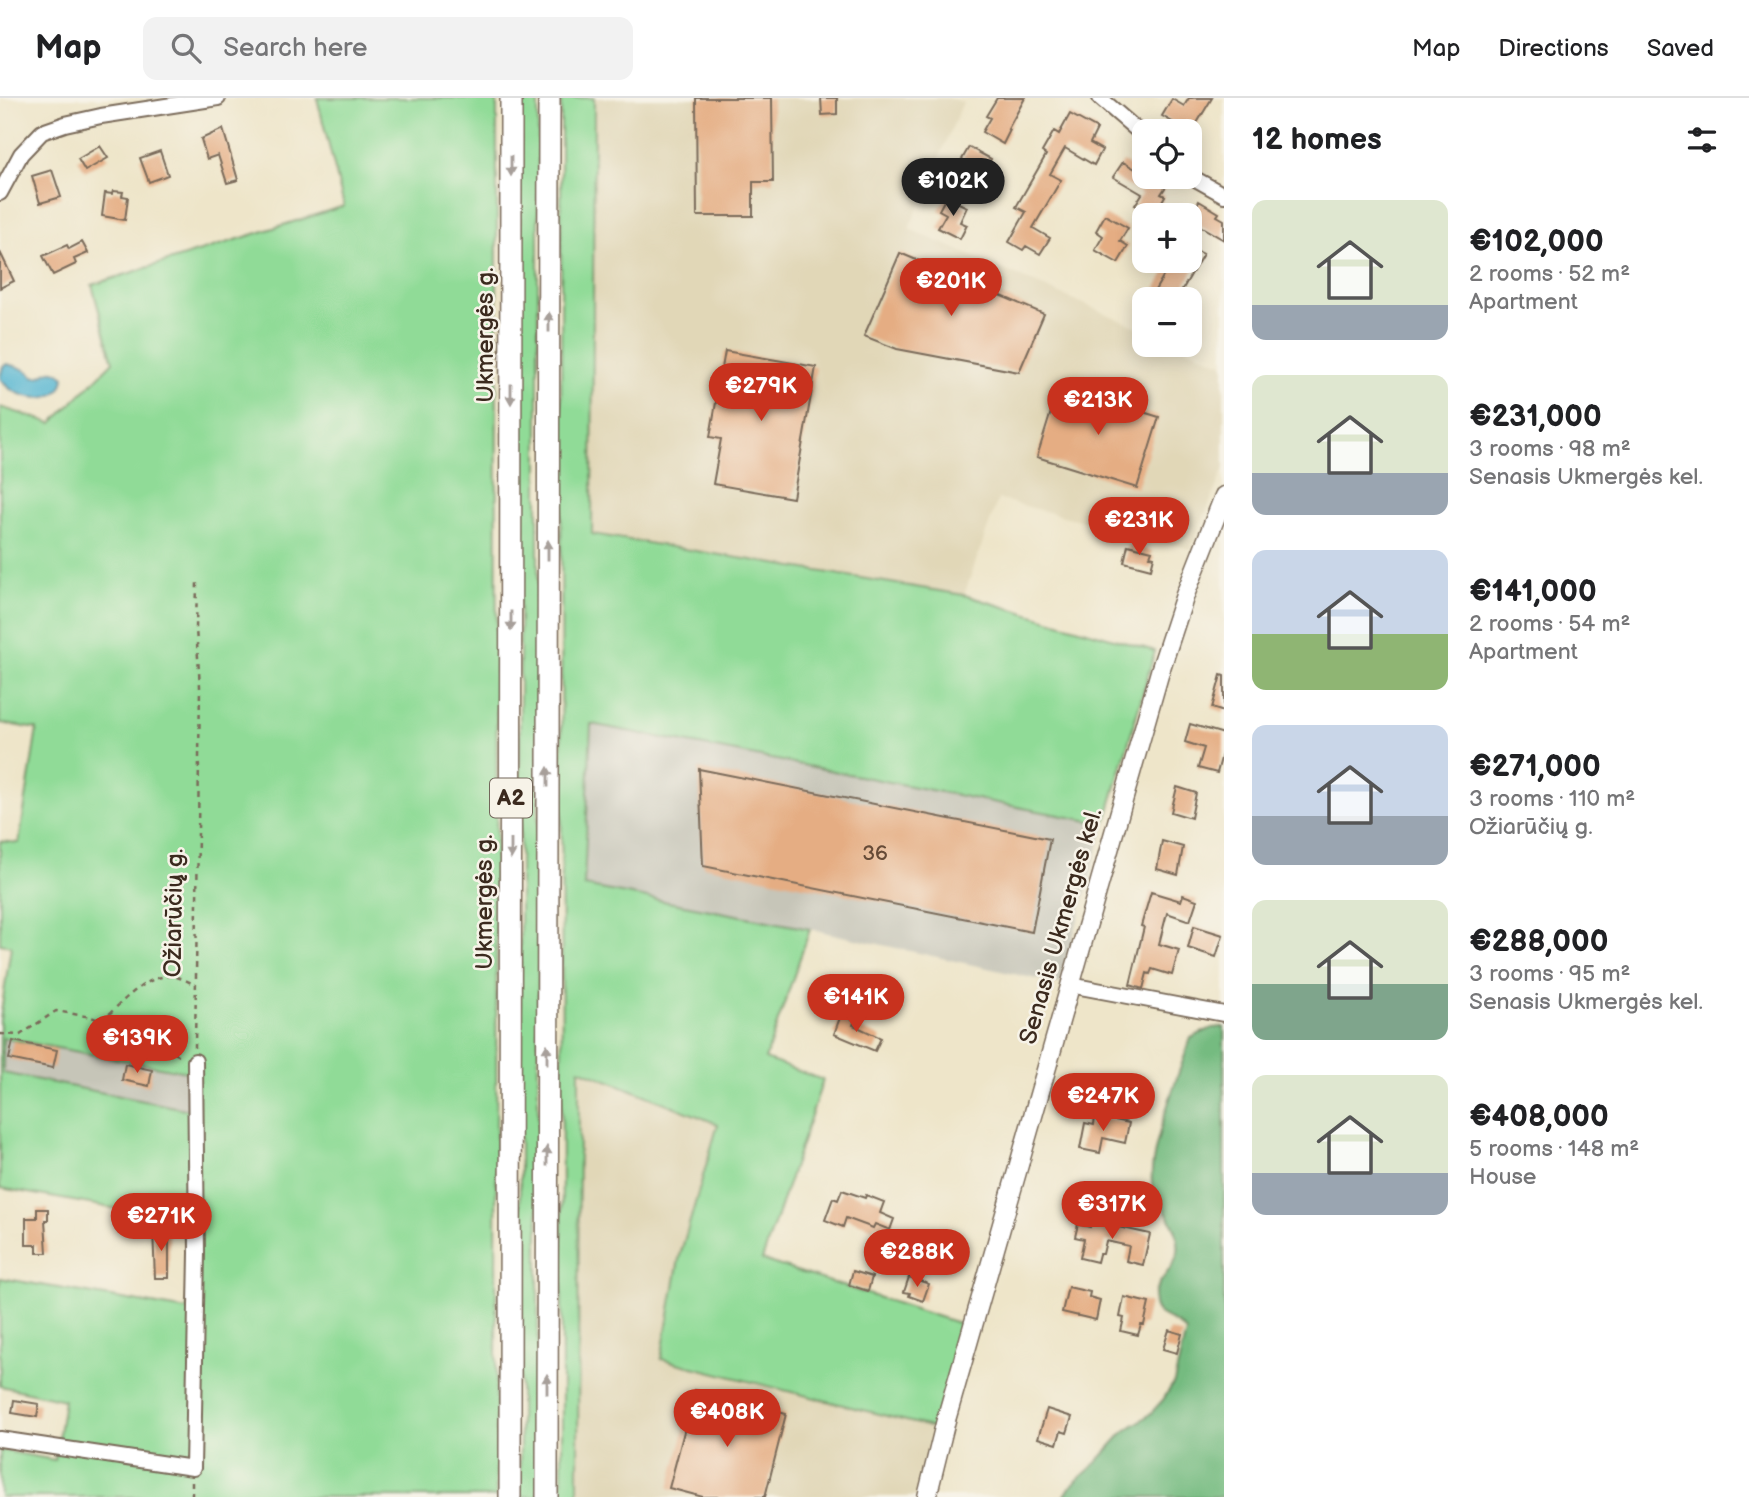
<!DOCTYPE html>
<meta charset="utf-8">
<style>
body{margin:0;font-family:"Balsamiq Sans",sans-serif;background:#f2f2f2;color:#202124;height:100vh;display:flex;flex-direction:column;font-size:26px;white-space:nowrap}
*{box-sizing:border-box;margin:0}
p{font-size:23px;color:#757577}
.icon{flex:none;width:38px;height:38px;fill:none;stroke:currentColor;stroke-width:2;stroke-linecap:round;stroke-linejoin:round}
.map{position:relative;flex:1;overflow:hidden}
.side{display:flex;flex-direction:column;background:#fff;width:525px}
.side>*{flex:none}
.fabs{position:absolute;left:1132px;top:21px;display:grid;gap:14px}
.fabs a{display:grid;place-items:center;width:70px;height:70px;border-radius:14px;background:#fff;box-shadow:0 4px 18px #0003;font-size:35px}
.price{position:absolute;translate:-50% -60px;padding:0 16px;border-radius:24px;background:#c8321e;color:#fff;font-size:23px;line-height:46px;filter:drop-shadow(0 2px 4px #0008)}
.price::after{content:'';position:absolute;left:50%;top:42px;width:21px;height:16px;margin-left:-10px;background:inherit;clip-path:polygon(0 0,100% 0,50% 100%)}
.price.active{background:#222;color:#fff}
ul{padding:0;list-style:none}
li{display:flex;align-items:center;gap:21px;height:175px;padding:0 28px}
li span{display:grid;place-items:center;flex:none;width:196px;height:140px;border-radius:14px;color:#555}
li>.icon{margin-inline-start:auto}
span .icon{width:84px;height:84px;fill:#fffc;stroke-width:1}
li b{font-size:30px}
h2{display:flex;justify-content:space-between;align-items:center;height:84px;padding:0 28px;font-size:30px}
header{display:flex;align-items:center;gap:42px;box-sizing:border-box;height:98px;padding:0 35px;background:#fff;border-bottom:2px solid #e0e0e0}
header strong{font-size:33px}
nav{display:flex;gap:38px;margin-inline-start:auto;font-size:24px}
.search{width:490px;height:63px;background:#f2f2f2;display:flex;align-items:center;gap:18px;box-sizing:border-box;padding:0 24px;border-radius:14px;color:#757577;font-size:26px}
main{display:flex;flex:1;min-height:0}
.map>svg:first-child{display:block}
.built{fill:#e1d7b7}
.industrial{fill:#c6c5b8}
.green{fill:#90db97;stroke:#66825a;stroke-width:2;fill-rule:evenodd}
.forest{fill:#74bb80;stroke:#58724f;stroke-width:2}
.water{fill:#52b5d1;stroke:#467078;stroke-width:2}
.building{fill:#e5ad83}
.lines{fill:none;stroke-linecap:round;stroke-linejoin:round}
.minor-casing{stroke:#7a6b5a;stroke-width:18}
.major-casing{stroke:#7a6b5a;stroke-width:21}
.highway-casing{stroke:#7a6b5a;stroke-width:24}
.path{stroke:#7a6b5a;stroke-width:2.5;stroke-dasharray:5 5;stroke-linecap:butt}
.minor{stroke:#fff;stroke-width:14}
.major{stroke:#fff;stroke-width:18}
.highway{stroke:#fff;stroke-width:21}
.oneway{fill:#a79f9a}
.labels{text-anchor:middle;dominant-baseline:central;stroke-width:5;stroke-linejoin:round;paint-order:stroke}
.number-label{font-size:21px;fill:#664b37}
.shield{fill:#f7f3e8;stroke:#73665b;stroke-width:2}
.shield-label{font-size:23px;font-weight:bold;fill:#3b2a1e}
.street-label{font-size:24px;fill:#3b2a1e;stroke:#f7f3e8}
</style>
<header>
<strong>Map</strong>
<div class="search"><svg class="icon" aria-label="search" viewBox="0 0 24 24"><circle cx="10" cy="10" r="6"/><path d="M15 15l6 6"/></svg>Search here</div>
<nav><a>Map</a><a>Directions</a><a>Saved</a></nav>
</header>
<main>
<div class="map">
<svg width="1224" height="1399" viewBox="0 0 1224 1399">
<rect width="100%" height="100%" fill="#f7f3e8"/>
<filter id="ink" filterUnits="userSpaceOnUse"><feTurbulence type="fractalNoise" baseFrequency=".0143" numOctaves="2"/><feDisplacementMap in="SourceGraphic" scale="14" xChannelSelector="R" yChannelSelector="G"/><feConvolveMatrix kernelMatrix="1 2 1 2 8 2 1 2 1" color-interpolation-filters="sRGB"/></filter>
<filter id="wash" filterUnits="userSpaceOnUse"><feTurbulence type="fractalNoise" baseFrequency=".00686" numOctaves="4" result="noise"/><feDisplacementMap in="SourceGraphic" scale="28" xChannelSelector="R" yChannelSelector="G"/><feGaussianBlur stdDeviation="1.57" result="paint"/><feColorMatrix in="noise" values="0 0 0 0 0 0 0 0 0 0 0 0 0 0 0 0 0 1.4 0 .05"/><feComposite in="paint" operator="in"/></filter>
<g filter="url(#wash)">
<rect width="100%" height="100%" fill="#eee5c9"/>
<path class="built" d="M594,0H948L963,4L909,131L1144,232V247H1178L1224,266V370L1191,451L998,401L964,497L592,436Z
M579,970L718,1026L679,1161L662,1261L934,1330L918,1399H578Z"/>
<path class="industrial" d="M591,625L1105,726L1060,886L810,831L583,788Z
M3,940L187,974L190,1013L2,975Z"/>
<path class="green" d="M317,0H497L496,1399H0V1352L55,1362L64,1302L0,1288V1180L187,1212L191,1124L0,1090V922L11,848L0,846V743L19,745L37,631L0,625V309L52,325L113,264L92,187L344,108ZM3,940L187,974L190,1012L3,975Z
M520,0H538V1399H520Z
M561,0H594L592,436L964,497L1155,553L1105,726L591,626L584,788L810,831L765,961L823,982L762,1162L964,1227L934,1330L661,1261L679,1161L718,1026L579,971L578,1399H562Z"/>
<path class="forest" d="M1224,929V1399H1064L1071,1388L1092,1369L1124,1334L1150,1316L1163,1302L1174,1284L1186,1234C1178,1220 1157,1222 1154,1207C1150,1186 1175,1173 1178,1154C1182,1125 1156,1108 1152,1085C1148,1054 1180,972 1191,940L1212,930Z"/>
<path class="water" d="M7,266C14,268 23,270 29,274C30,275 31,277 33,278C44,283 48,263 64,279C62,310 13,303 0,280L3,268Z"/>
<g id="blocks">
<path class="building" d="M696,0H772L773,84H753V118H697Z
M821,0H837V16L822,17Z
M997,0H1025L1008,31L1010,32L1003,46L982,34L990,20L986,18Z
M1189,0H1212L1194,30L1186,25L1183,30L1162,18L1172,1L1184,8Z
M1070,16L1097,31L1090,45L1102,52L1094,67L1065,50L1050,76L1061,82L1033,130L1050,140L1040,156L1026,148L1023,152L1009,144L1026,114L1016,109L1046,57L1042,54L1054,33L1059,36Z
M223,31L238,82L227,85L218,57L207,61L201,41Z
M100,48L108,60L85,73L78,61Z
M969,49L991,61L978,90L957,79L965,65L961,63Z
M160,53L168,77L149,84L140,60Z
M1123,64L1144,76V79H1154L1167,87L1161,96L1165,98L1154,117L1135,107L1142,96L1113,79Z
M52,72L61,99L40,105L32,78Z
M113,93L123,94L122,98L128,99L125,122L102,118L105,95L112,96Z
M946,99L967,109L960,124L967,127L960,141L938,130L946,116L939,112Z
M1199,103L1219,115L1217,118L1224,122V142L1200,128L1190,145V112L1193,114Z
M1105,117L1128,130L1120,143L1128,148L1118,165L1095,152L1103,138L1096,133Z
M82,144L88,155L74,161L76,166L53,177L43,158L67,147L69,151Z
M1190,149L1203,156L1177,201H1150L1172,163H1190Z
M0,154L14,183L0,190Z
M900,155L1044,216L1019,274L897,251L864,238Z
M725,253L816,269L793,400L713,386L721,341L710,339Z
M1059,288L1159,319L1137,390L1037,359Z
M1128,447L1152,453L1150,458L1154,459L1151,471L1124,464Z
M1221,577L1224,578V614L1212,610Z
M1190,626L1224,636V649L1217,675L1198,670L1204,650L1185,644Z
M699,671L1050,741L1032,834L703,768Z
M1177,689L1196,695L1191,720L1171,714Z
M1162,743L1183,749L1178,777L1157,771Z
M1151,794L1181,803L1183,797L1197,802L1190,823L1167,815L1159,846L1179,852L1172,877L1152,871L1150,876L1147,875L1143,891L1130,887L1144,829L1141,828Z
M1194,828L1223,837L1216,859L1188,850Z
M841,917L855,922L853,927L881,940L875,953L834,936Z
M13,943L57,952L53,970L9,961Z
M125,966L152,972L149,988L122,982Z
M1095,1018L1129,1025L1125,1045L1103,1040L1100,1055L1080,1051L1085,1025L1094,1027Z
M842,1092L865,1100L866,1097L884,1104L880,1115L894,1121L890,1132L875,1126L873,1130L846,1120L843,1129L825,1122L833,1100L838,1102Z
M37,1111H48V1122H45L47,1155H37V1147H26V1120H37Z
M1091,1123L1150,1136L1143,1167L1126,1163L1129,1148L1106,1143L1103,1156H1099L1097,1164L1080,1160L1084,1141L1075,1139L1078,1126L1090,1129Z
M153,1132H169V1180H155Z
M930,1136L952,1143L947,1156L944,1155L940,1166L922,1160Z
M853,1173L872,1179L868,1193L849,1187Z
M909,1179L929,1186L923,1203L909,1198L910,1195L904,1194Z
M1068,1189L1090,1194L1089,1199L1100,1202L1096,1222L1062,1214Z
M1124,1199L1149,1205L1144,1227H1141L1138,1237L1121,1233L1124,1220L1120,1219Z
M1169,1232L1182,1236L1177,1255L1163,1251Z
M695,1292L786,1316L765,1399H703L669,1390Z
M14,1302L39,1306L37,1319L12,1315Z
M1047,1311L1072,1319L1067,1335L1061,1333L1057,1346L1038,1340Z"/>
</g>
</g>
<g filter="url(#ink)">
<use href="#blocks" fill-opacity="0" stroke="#7a6b5a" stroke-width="2"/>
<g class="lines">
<g class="minor-casing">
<path id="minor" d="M1100,0L1144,38
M1190,78L1224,97
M0,95L21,56L42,34L65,26L101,18L218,0
M1070,887L1224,916
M0,1341L193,1370L197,1155L195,963"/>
</g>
<g class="major-casing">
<path id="major" d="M927,1399L946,1322L1161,570L1185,497L1224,398"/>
</g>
<g class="highway-casing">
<path id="highway" d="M510,1399L511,0
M547,1399L549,0"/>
</g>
<path class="path" d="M102,923C119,907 144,878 170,878C178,878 189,884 196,887
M0,936L20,937L56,913L91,919L139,937L182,959
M195,950L200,588L196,531L197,484
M192,1399V1381"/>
<use href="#minor" class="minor"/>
<use href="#major" class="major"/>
<use href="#highway" class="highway"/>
</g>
<defs><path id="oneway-solid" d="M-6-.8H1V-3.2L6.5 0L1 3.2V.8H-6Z" transform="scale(1.75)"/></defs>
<g class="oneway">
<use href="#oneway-solid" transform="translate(511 68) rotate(90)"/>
<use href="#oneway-solid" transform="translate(549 224) rotate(-90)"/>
<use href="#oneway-solid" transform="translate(511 296) rotate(90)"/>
<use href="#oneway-solid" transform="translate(548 452) rotate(-90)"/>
<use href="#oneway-solid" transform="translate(511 523) rotate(90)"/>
<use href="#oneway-solid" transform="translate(548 679) rotate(-90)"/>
<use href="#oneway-solid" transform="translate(511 751) rotate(90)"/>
<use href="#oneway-solid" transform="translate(547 956) rotate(-90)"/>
<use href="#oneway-solid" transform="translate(547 1058) rotate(-90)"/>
<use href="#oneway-solid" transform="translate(547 1286) rotate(-90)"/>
</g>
</g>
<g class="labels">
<g class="number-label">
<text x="875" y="755">36</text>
</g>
<rect class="shield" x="490" y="680.5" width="42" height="39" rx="5"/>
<g class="shield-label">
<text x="511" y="700">A2</text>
</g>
<g class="street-label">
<text transform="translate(485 237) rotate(-90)">Ukmergės g.</text>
<text transform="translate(484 804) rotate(-90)">Ukmergės g.</text>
<text transform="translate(174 815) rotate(-89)">Ožiarūčių g.</text>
<text transform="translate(1061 828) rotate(-74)">Senasis Ukmergės kel.</text>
</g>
</g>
</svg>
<div class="fabs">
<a><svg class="icon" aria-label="locate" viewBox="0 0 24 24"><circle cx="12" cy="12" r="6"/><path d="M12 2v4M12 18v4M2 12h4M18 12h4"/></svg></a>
<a>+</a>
<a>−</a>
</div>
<b class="price active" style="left:953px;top:120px">€102K</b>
<b class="price" style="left:951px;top:220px">€201K</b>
<b class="price" style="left:761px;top:325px">€279K</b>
<b class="price" style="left:1098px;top:339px">€213K</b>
<b class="price" style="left:1139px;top:459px">€231K</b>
<b class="price" style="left:856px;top:936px">€141K</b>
<b class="price" style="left:137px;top:977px">€139K</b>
<b class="price" style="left:1103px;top:1035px">€247K</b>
<b class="price" style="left:1112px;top:1143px">€317K</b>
<b class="price" style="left:161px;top:1155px">€271K</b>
<b class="price" style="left:917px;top:1191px">€288K</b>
<b class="price" style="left:727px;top:1351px">€408K</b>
</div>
<section class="side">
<h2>12 homes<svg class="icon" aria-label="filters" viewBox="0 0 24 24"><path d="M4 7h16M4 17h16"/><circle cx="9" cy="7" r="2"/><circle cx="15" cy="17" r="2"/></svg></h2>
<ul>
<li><span style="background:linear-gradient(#dfe7d0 75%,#9aa5b1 0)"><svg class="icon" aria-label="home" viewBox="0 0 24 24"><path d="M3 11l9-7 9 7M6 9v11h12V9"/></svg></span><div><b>€102,000</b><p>2 rooms · 52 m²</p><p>Apartment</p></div></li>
<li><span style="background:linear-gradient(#dfe7d0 70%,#9aa5b1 0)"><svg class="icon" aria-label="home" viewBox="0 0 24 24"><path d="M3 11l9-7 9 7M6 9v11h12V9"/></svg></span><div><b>€231,000</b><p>3 rooms · 98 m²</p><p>Senasis Ukmergės kel.</p></div></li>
<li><span style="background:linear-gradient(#c9d6e8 60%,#8fb573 0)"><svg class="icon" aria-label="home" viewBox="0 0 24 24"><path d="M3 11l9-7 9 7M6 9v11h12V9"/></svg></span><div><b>€141,000</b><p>2 rooms · 54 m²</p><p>Apartment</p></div></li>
<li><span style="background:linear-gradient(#c9d6e8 65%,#9aa5b1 0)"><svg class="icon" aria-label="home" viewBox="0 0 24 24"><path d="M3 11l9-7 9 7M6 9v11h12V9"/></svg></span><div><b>€271,000</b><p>3 rooms · 110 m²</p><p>Ožiarūčių g.</p></div></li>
<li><span style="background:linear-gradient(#dfe7d0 60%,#7fa58c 0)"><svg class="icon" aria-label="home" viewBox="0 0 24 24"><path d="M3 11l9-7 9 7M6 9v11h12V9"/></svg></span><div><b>€288,000</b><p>3 rooms · 95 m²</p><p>Senasis Ukmergės kel.</p></div></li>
<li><span style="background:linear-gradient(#dfe7d0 70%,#9aa5b1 0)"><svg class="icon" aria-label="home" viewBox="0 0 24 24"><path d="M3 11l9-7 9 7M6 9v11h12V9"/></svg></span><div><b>€408,000</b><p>5 rooms · 148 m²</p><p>House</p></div></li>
</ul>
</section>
</main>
